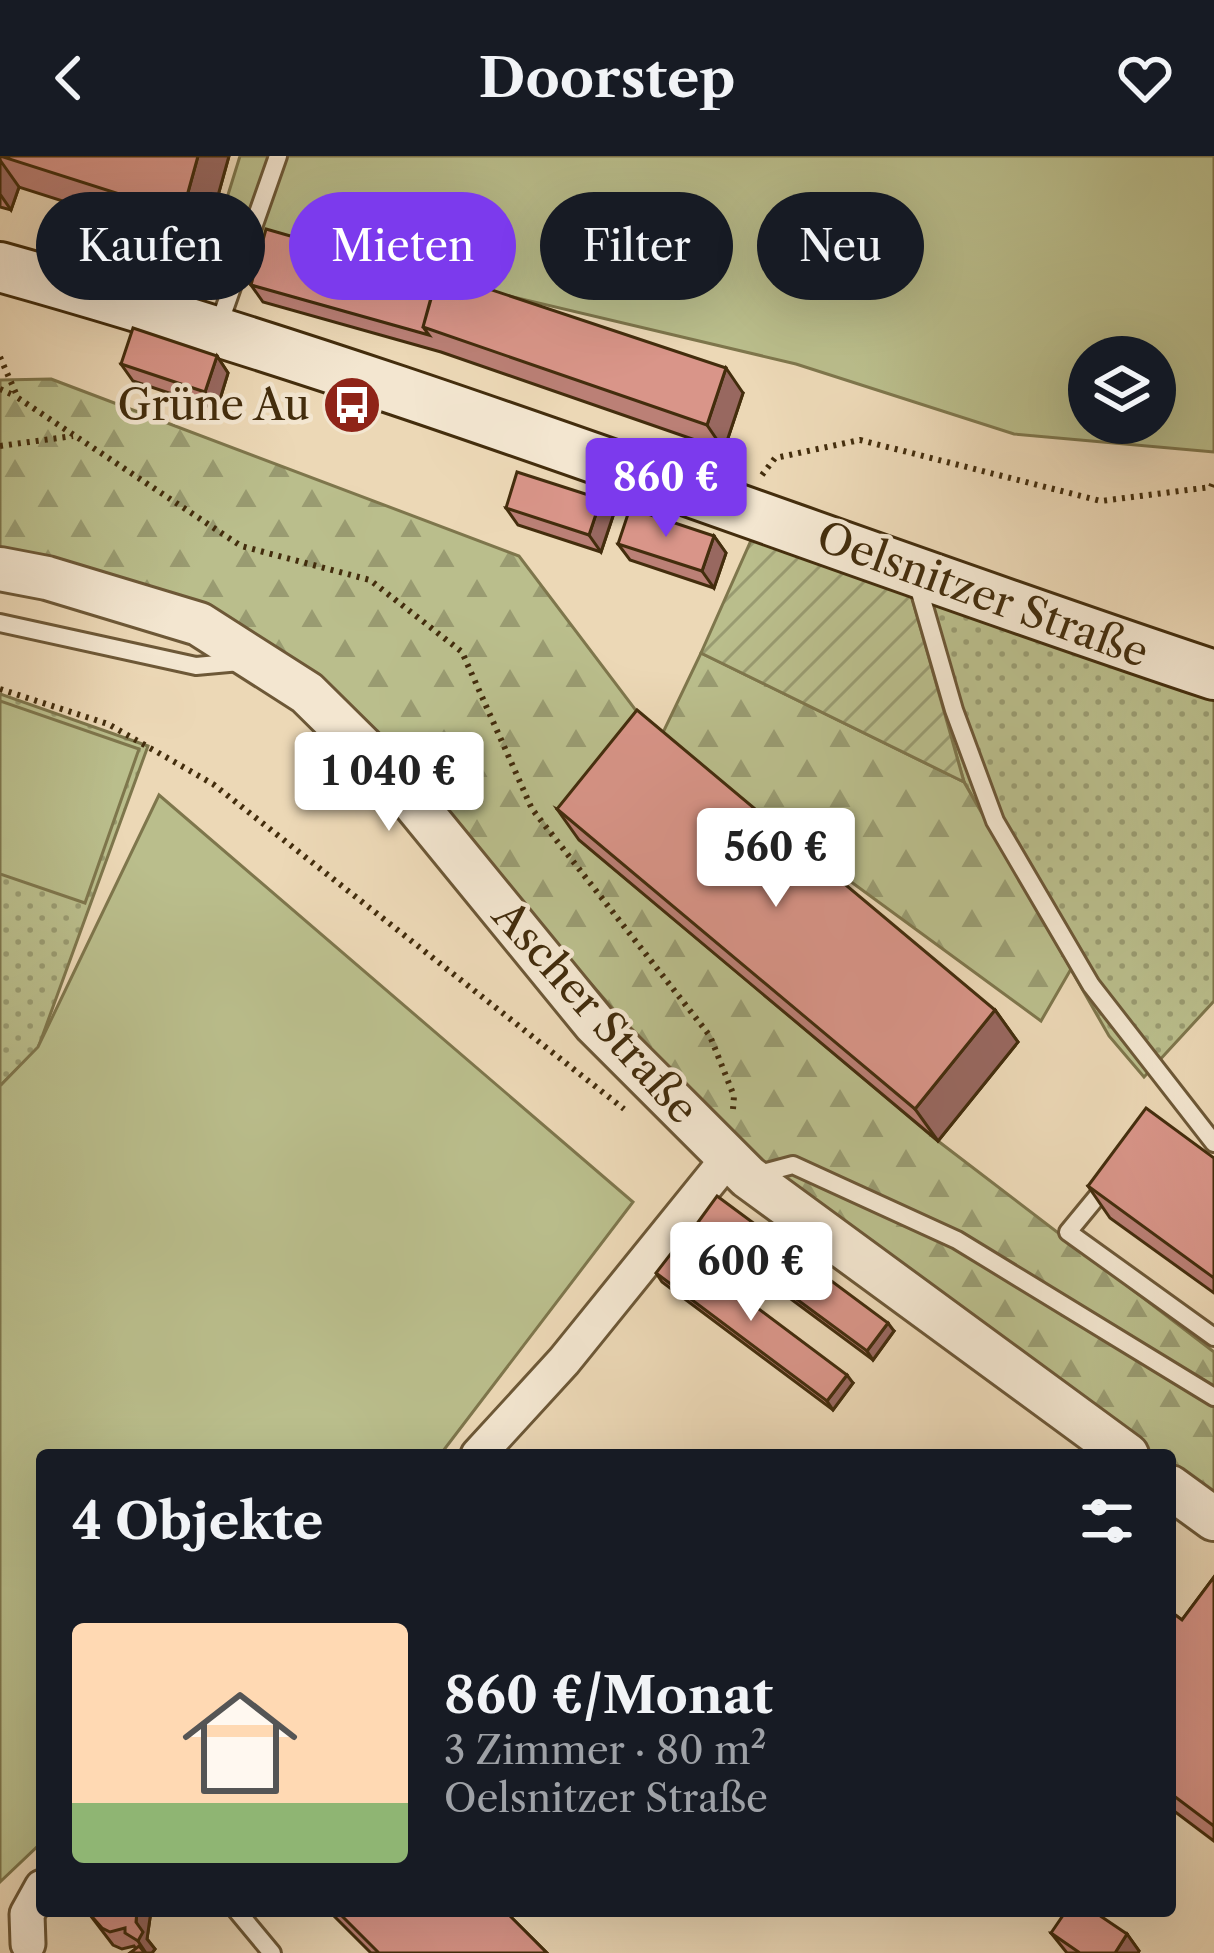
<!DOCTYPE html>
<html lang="de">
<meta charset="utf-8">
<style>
body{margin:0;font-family:"Libre Caslon Text",serif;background:#242831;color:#f1f3f6;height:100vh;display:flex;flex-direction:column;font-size:45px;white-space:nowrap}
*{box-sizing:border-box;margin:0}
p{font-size:39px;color:#9ea1a6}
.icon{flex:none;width:66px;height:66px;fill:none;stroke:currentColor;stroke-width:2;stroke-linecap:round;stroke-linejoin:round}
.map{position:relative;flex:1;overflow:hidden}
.sheet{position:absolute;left:36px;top:1293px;width:1140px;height:468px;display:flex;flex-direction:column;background:#171b24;border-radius:12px;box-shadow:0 12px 48px #0002}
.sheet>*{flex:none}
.hud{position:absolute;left:36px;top:36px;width:1143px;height:108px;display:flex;gap:24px}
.controls{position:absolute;left:1068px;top:180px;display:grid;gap:24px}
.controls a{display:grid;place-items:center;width:108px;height:108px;border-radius:50%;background:#171b24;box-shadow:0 12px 48px #0002;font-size:60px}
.price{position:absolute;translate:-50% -102px;padding:0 27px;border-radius:12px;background:#fff;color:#222;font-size:39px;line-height:78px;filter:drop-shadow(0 3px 6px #0008)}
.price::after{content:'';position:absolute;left:50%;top:72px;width:36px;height:27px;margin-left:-18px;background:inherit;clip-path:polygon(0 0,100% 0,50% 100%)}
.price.active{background:#7c3aed;color:#fff}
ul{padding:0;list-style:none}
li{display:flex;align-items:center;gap:36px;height:300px;padding:0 36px}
li span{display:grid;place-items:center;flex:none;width:336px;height:240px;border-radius:12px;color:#555}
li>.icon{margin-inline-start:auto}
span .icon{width:144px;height:144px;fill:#fffc;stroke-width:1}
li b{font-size:51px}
h2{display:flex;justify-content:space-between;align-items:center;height:144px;padding:0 36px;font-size:51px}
.chip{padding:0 42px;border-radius:54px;background:#171b24;box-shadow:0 12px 48px #0002;font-size:42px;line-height:108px}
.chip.active{background:#7c3aed;color:#fff}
header{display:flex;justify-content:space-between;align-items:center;height:156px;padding:0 36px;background:#171b24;font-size:54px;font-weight:700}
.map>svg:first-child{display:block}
.grass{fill:url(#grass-dots);stroke:#7e764c;stroke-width:3}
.forest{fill:url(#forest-firs);stroke:#7e764c;stroke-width:3}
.garden{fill:url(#garden-furrows);stroke:#7e764c;stroke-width:3}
.pitch{fill:#babe8c;stroke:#7e764c;stroke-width:3;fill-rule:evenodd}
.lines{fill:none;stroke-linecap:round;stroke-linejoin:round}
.service-casing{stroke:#6d5837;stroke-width:22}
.minor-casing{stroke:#6d5837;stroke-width:39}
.tertiary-casing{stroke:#6d5837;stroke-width:48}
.secondary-casing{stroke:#432d0d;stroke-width:54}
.path{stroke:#432d0d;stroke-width:6;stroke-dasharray:3 6;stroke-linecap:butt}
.service{stroke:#f3e6d0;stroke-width:16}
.minor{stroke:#f3e6d0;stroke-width:33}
.tertiary{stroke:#f3e6d0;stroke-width:42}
.secondary{stroke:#f3e6d0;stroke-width:48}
.wall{fill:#bb8076;stroke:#432d0d;stroke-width:3}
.shaded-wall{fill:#986860;stroke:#432d0d;stroke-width:3}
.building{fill:#d99589;stroke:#432d0d;stroke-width:3}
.labels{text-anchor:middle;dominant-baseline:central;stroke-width:9;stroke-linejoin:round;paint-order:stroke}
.poi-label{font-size:42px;fill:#432d0d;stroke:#f3e6d0;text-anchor:end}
.street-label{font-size:42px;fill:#432d0d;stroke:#f3e6d0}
</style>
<header><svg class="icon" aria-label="back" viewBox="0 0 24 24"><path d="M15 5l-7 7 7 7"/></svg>Doorstep<svg class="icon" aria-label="heart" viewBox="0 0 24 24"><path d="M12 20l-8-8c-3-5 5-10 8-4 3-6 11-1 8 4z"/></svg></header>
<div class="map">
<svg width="1214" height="1797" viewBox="0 0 1214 1797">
<defs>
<pattern id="grass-dots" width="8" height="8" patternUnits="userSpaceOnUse" patternTransform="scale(3)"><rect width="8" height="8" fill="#babe8c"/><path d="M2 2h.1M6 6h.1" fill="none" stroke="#999b71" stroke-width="1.8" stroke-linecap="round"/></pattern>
<pattern id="forest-firs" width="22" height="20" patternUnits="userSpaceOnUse" patternTransform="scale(3)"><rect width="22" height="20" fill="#babe8c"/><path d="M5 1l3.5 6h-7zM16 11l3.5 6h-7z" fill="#999b71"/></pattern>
<pattern id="garden-furrows" width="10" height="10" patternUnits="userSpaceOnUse" patternTransform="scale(3)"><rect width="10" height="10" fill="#babe8c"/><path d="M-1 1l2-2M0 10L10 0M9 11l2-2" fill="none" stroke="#999b71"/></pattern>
</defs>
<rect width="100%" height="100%" fill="#ecd8b6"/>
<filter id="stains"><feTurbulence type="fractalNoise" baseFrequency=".00167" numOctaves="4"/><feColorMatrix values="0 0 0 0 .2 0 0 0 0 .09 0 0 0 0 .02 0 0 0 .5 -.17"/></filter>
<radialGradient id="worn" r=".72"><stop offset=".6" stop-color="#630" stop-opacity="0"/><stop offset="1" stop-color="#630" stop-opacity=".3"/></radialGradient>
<path class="grass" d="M910,435L1214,535V845L1144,921L1109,880L964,626Z
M0,538L148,590L38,892L0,930Z"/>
<path class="forest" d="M51,223L519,400L659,585L701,497L964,626L1071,813L1041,865L660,586L580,684L938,985L1214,1196V1342L1170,1309V1299H1156L742,991L651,896L322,522L209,454L0,396V224Z"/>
<path class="garden" d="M757,371L910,435L964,626L701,497Z"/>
<path class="pitch" d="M240,0H1214V296L1014,278L796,208L218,71ZM1089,201H1155V267H1089Z
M0,545L139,593L85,747L0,718Z
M159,639L633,1046L440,1299H42V1686L0,1726V930L38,891Z"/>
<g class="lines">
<g class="service-casing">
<path id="service" d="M217,174L278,0
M917,426L954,554L995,665L1091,829L1214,987
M0,467L196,510L240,506
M755,1019L793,1009L957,1084L1214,1241
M1110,1025L1068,1076L1214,1181
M237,1755L272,1797"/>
</g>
<g class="minor-casing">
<path id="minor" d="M478,1299L564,1205L729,1001
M28,1788L27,1758L42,1731"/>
</g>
<g class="tertiary-casing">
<path id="tertiary" d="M0,413L47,422L199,468L307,537L397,626L595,868L748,1021L1127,1299
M1170,1331L1214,1363"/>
</g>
<g class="secondary-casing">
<path id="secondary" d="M0,111C412,226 809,384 1214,519"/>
</g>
<path class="path" d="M0,201L18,242L241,390L370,424L462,496L532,653L710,880L734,940L733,953
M0,233L15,240
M0,290L73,280
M762,319L775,302L860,284L1101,345L1211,331L1214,323
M0,533L108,568L213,628L624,953"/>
<use href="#service" class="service"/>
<use href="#minor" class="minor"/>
<use href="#tertiary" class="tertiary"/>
<use href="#secondary" class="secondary"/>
</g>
<path class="wall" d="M0,0H229L204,90L19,31L11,54L0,51Z
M251,129L743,237L724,294L441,196L263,146Z
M217,200L228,217L217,253L133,225L121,208Z
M506,352L613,360L601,396L518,369Z
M714,380L726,397L714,432L630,404L618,388Z
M557,653L995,854L1018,886L938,985L579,684Z
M1214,1002V1137L1110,1062L1088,1030Z
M696,1069L894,1175L873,1204L702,1077Z
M656,1117L853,1227L833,1254L662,1126Z
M1214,1421V1685L1170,1652V1455L1182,1464Z
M87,1755H151L147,1783L155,1793L152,1797H130L136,1793L134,1790L122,1793L113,1789Z
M329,1755H505L547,1797H371Z
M1051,1777L1127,1778L1139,1795L1138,1797H1067Z"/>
<path class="shaded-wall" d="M198,0H229L204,90L182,58Z
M0,4L19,31L11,54L0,38Z
M217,200L228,217L217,253L205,236Z
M726,212L743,237L724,294L707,269Z
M601,343L613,360L601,396L589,379Z
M714,380L726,397L714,432L702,415Z
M995,854L1018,886L938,985L915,953Z
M888,1167L894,1175L873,1204L867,1195Z
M847,1219L853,1227L833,1254L827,1245Z
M137,1755H151L147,1783L155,1793L152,1797H146L138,1785L136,1766Z
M1127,1778L1139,1795L1138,1797H1115Z"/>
<path class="building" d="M0,0H198L182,58Z
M266,73L437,122L423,171L429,179L251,129Z
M438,116L726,212L707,269L423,171Z
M133,172L217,200L205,236L121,208Z
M517,316L601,343L589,379L506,352Z
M630,352L714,380L702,415L618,388Z
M637,554L995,854L915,953L557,653Z
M1146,952L1214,1002V1122L1088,1030Z
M717,1040L888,1167L867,1195L696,1069Z
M676,1091L847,1219L827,1245L656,1117Z
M1214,1421V1670L1170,1637V1455L1182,1464Z
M87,1755H137L136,1766L143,1776L138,1785L125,1777V1772L110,1776L102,1772Z
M337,1755H505L547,1797H379Z
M1066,1755H1093L1127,1778L1115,1797H1080L1051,1777Z
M139,1790L145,1797H130Z"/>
<defs>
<g id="bus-disc" transform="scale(3)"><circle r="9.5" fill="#8f2418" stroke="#f3e6d0"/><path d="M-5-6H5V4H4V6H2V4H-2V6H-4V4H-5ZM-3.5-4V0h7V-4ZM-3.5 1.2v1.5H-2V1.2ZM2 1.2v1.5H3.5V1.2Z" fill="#fff"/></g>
</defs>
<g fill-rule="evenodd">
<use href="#bus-disc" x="352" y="249"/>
</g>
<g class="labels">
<g class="poi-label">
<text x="310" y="249">Grüne Au</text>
</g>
<g class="street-label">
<text transform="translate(983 438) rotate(20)">Oelsnitzer Straße</text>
<text transform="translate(596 856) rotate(48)">Ascher Straße</text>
</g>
</g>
<rect width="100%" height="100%" filter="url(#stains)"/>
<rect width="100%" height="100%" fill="url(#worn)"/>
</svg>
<div class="controls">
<a><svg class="icon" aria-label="layers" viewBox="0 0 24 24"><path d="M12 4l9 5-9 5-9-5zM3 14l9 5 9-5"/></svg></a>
</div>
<b class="price active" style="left:666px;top:384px">860 €</b>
<b class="price" style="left:389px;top:678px">1 040 €</b>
<b class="price" style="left:776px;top:754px">560 €</b>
<b class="price" style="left:751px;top:1168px">600 €</b>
<div class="hud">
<a class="chip">Kaufen</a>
<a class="chip active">Mieten</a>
<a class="chip">Filter</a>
<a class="chip">Neu</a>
</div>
<section class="sheet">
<h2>4 Objekte<svg class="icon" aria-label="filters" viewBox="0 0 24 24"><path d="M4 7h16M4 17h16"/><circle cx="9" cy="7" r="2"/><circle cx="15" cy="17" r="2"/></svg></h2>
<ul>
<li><span style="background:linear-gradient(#ffd9b3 75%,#8fb573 0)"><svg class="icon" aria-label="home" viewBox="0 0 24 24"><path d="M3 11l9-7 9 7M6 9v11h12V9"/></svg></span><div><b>860 €/Monat</b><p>3 Zimmer · 80 m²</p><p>Oelsnitzer Straße</p></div></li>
</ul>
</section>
</div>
